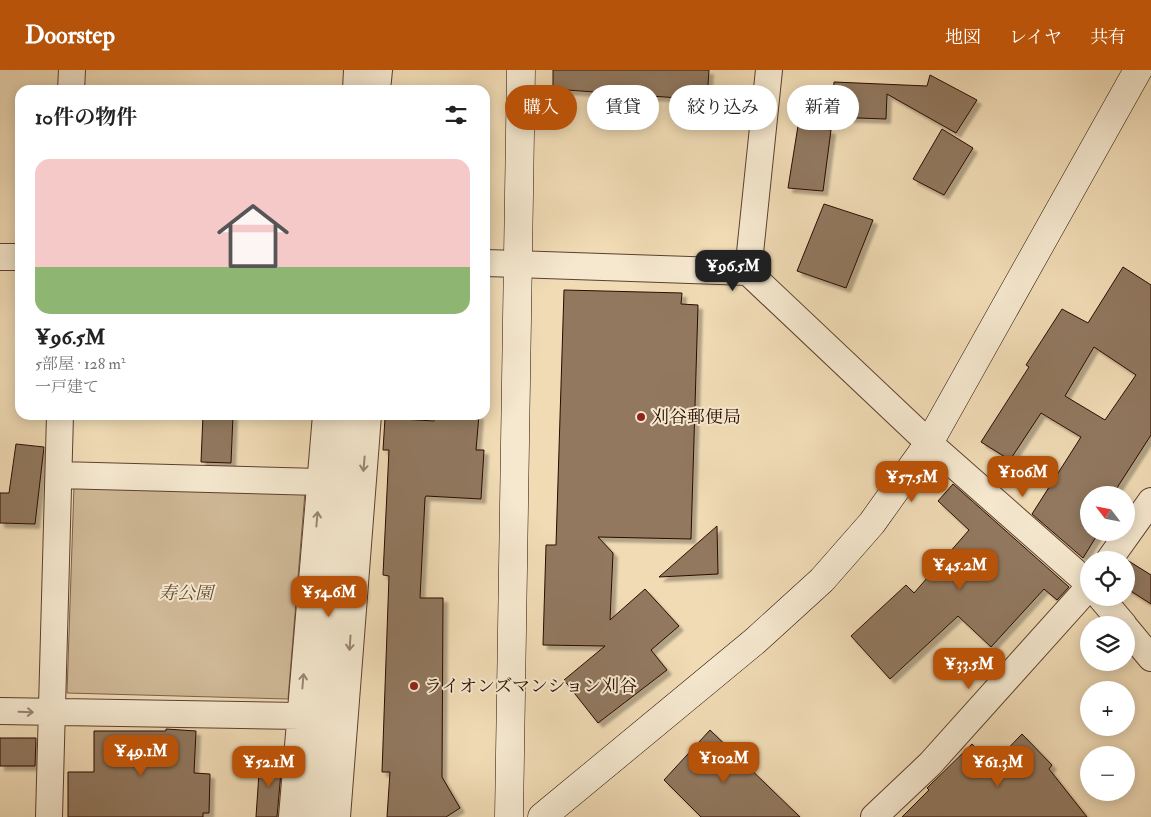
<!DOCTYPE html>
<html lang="ja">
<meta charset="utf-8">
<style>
body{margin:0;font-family:"IM FELL Double Pica","Noto Serif JP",serif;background:#f2f2f2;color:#222;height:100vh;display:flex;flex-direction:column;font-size:19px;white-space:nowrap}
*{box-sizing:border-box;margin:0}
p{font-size:16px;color:#767676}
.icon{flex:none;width:28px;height:28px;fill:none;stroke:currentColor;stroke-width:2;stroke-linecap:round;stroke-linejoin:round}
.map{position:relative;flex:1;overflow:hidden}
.sheet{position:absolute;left:15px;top:15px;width:475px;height:335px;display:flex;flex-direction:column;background:#fff;border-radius:15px;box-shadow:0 2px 12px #0003}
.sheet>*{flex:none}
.guide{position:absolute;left:505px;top:15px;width:475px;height:45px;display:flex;gap:10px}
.needle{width:32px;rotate:302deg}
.fabs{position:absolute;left:1080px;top:416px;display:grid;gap:10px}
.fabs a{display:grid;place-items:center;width:55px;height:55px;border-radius:50%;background:#fff;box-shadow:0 2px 12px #0003;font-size:25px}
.price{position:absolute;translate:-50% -42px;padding:0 11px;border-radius:10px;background:#b45309;color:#fff;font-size:16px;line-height:32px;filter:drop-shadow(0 1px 2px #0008)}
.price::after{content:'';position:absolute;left:50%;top:30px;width:15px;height:11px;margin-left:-8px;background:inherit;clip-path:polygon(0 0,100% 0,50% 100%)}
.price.selected{background:#222;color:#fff}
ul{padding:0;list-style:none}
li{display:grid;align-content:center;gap:10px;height:265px;padding:0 20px}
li+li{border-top:1px solid #e0e0e0}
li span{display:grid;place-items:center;height:155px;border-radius:15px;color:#555}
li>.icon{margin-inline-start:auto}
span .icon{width:90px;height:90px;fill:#fffc;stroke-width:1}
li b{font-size:21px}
h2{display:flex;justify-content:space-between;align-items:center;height:60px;padding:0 20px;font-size:21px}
.tag{padding:0 18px;border-radius:22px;background:#fff;box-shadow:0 2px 12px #0003;font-size:18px;line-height:45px}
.tag.selected{background:#b45309;color:#fff}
header{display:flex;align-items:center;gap:30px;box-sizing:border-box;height:70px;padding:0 25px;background:#b45309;color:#fff}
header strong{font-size:24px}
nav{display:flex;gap:28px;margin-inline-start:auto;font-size:18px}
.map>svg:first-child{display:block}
.park{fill:#cfb896;stroke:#7d624b}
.building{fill:#91785e;stroke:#2b0d00;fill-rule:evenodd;filter:url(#shadow)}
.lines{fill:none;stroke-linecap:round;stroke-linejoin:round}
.street-casing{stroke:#5c402d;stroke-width:28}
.secondary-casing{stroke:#2b0d00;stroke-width:29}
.street{stroke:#f5e8cf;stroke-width:26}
.secondary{stroke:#f5e8cf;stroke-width:28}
.oneway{stroke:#9a8572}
.poi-dot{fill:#8f2418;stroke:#f5e8cf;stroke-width:2}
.labels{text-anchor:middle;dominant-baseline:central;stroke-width:4;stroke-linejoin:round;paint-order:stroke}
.poi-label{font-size:18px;fill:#2b0d00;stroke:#f5e8cf;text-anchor:start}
.park-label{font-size:18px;font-style:italic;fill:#644934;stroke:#f5e8cf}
</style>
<header>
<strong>Doorstep</strong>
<nav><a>地図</a><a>レイヤ</a><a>共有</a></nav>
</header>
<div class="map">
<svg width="1151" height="747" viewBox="0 0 1151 747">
<defs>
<filter id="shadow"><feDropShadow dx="4.5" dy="4.5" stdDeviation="1" flood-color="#0004"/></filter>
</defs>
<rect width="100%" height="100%" fill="#f0dbb5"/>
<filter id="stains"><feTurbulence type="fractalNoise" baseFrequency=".004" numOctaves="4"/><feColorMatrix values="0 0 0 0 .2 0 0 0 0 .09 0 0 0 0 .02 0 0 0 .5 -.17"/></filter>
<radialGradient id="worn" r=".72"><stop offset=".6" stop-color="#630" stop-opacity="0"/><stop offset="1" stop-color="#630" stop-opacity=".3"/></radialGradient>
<path class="park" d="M74,417L305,422L288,629L67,623Z"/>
<path class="building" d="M553,0H709L707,30L553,19Z
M930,5L977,30L956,63L887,24L886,49L832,47L834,12L927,16Z
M798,56L831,60L823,121L788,118Z
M942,59L973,78L944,125L913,109Z
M824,134L873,150L846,218L797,201Z
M1123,197L1151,215V365L1113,424L1115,425H1089V462H1099L1083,488L1032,444L1081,367L1041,343L1010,390L981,372L1029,297L1026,295L1062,239L1088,253ZM1094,277L1136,305L1105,350L1065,326Z
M564,220L682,223L681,234L698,235L691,469L598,467L613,483L610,550L645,519L679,556L651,580L667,600L598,653L564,610L605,576L543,575L546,475H556Z
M203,345H233L231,393L201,392Z
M435,345H479L476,380H484L481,429L426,426L425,428L420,528H443L442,707L460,738L446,747H387L390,702H382L389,506L383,505L389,380H383L385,348L434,351Z
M16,374L44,377L35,454L0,453V423H9Z
M953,414L1069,517L1057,530L1044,519L991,577L958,546L890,609L851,566L906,515L914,523L969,460L938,431Z
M717,456L718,504L659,507Z
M1127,490L1151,505V534L1126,518Z
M166,659L196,661L194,703L210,704L209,743H203V747H68V702H94V661H166Z
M710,660L800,747H701L664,710Z
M1022,664L1052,695L1049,699L1087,747H902L929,720L927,718L972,674L993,694Z
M0,668H36L35,696H0Z
M260,688L282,690L277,747H256Z"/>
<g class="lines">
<g class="street-casing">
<path id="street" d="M71,20L72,0
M356,20L357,0
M377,20L379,0
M0,187H20
M485,193L748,202L769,0
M748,202L929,373L1089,514
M59,405L320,412
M1109,490L1151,431
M1101,528L1124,555
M1126,558L1151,588
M0,641L300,646
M49,747L60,345
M292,747L326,345
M317,747L350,345
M337,747L368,345
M874,747L930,694L1089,517"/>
</g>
<g class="secondary-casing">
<path id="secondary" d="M509,747L521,0
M542,747L755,571L822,510L872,453L929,373L1138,0"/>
</g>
<use href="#street" class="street"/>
<use href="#secondary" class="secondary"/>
</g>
<defs><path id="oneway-shaft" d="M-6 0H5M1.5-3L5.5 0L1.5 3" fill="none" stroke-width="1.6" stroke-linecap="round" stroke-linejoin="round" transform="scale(1.25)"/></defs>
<g class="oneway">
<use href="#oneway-shaft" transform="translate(364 394) rotate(95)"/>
<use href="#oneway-shaft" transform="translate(317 449) rotate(-85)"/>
<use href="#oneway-shaft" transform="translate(350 573) rotate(94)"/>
<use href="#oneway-shaft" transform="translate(303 611) rotate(-85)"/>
<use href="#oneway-shaft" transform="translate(26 642) rotate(2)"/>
</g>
<g class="poi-dot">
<circle cx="641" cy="347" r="5"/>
<circle cx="414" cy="616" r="5"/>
</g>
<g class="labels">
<g class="poi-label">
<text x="651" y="347">刈谷郵便局</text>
<text x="424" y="616">ライオンズマンション刈谷</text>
</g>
<g class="park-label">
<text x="186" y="523">寿公園</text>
</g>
</g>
<rect width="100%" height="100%" filter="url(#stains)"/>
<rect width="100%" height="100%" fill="url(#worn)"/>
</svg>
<div class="fabs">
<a><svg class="needle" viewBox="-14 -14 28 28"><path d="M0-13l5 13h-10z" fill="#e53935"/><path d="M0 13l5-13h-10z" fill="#767676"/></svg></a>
<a><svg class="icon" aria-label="locate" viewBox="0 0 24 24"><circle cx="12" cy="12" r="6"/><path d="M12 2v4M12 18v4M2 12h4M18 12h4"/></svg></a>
<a><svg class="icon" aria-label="layers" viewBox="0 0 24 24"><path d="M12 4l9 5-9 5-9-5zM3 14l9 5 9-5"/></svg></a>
<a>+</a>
<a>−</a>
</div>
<b class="price selected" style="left:733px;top:222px">¥96.5M</b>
<b class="price" style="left:1023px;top:428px">¥106M</b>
<b class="price" style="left:912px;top:433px">¥57.5M</b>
<b class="price" style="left:960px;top:521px">¥45.2M</b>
<b class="price" style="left:329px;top:548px">¥54.6M</b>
<b class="price" style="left:969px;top:620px">¥33.5M</b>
<b class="price" style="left:141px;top:707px">¥49.1M</b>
<b class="price" style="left:724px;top:714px">¥102M</b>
<b class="price" style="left:269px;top:718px">¥52.1M</b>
<b class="price" style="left:998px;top:718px">¥61.3M</b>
<div class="guide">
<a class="tag selected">購入</a>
<a class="tag">賃貸</a>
<a class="tag">絞り込み</a>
<a class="tag">新着</a>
</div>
<section class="sheet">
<h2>10件の物件<svg class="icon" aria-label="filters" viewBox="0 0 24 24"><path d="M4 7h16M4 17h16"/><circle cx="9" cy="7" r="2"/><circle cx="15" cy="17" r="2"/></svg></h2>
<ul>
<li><span style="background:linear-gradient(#f6c9c9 70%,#8fb573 0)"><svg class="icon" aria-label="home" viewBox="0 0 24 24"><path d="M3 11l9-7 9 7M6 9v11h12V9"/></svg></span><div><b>¥96.5M</b><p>5部屋 · 128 m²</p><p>一戸建て</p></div></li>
</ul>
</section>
</div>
